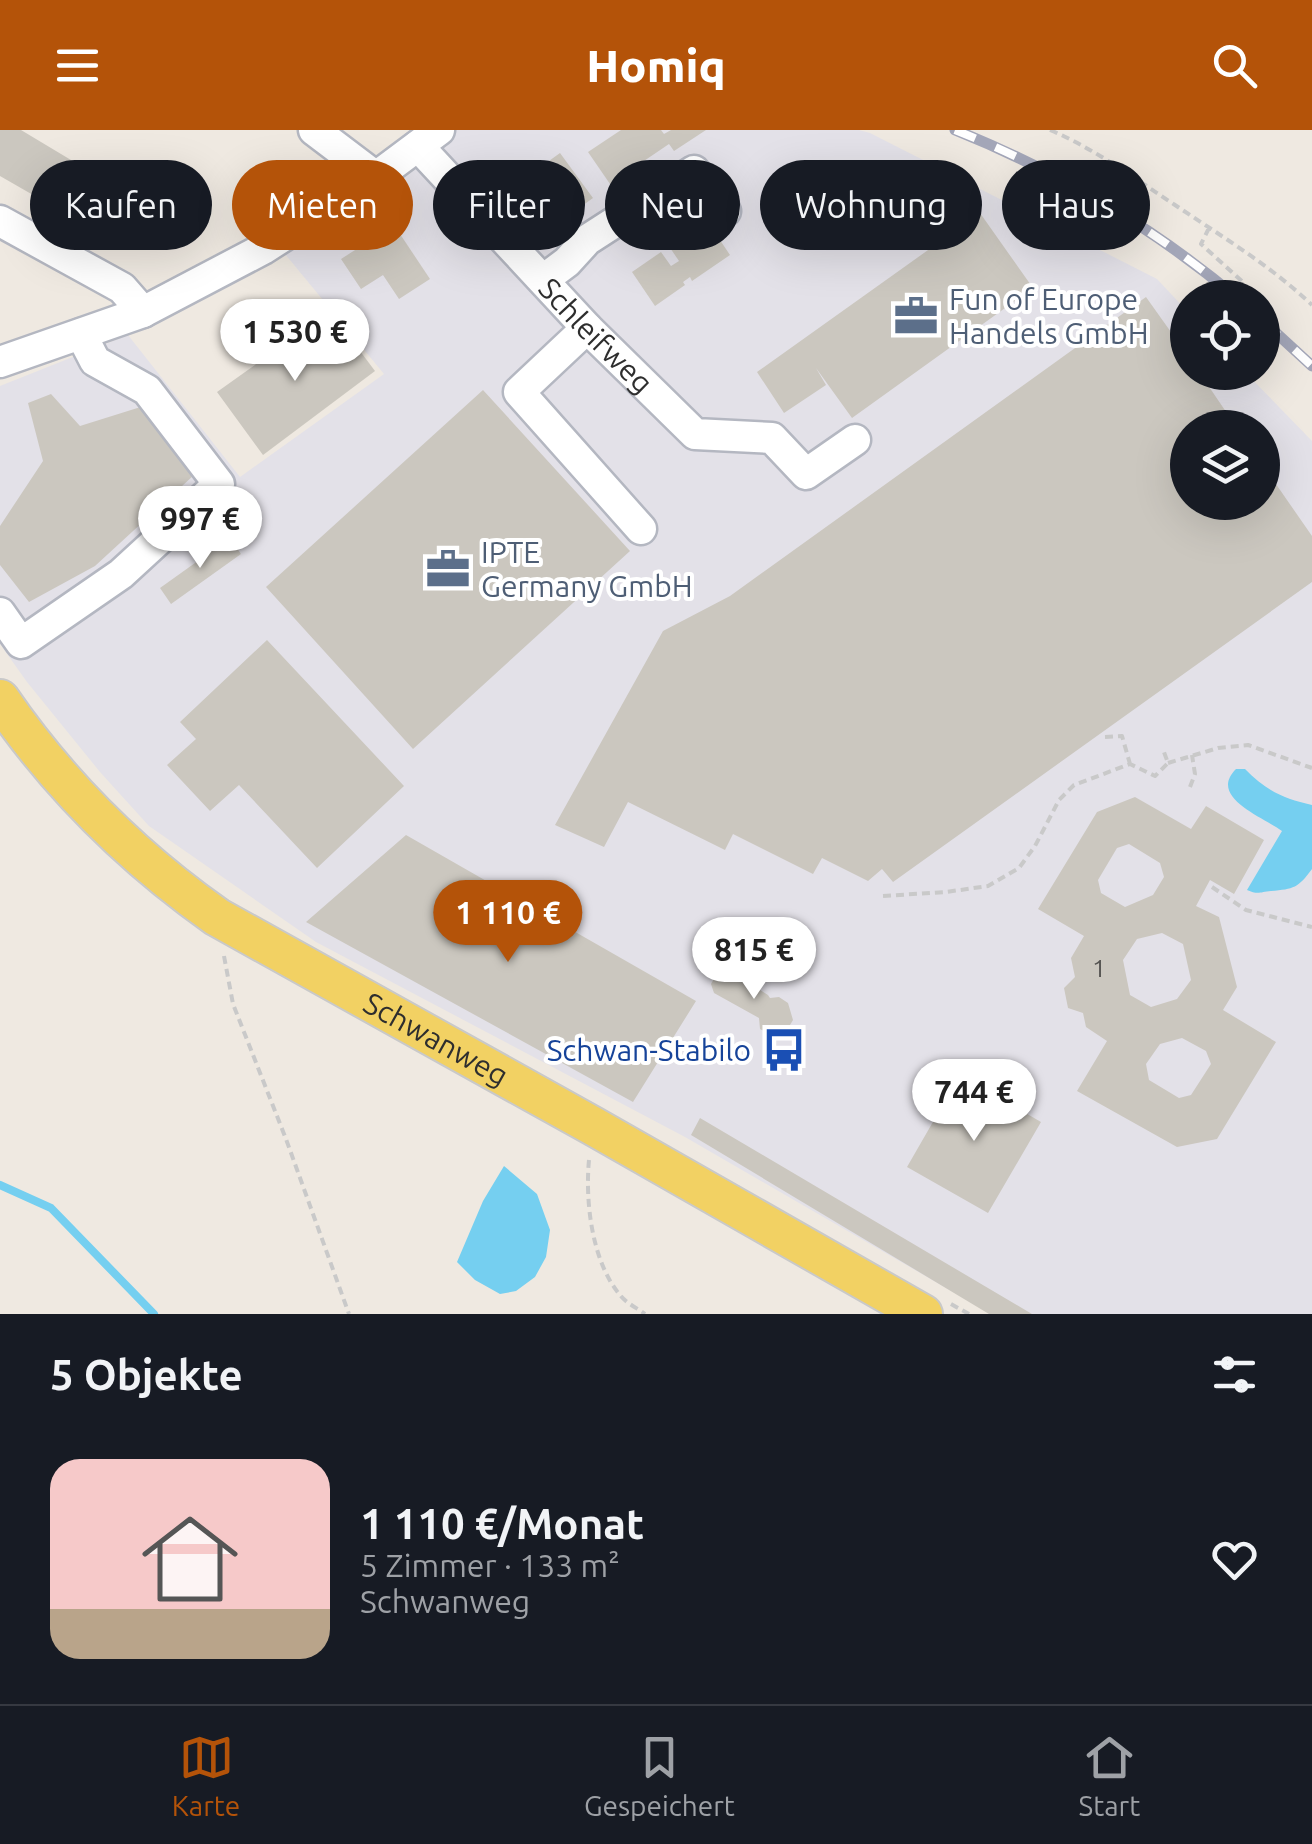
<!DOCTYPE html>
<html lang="de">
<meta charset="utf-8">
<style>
body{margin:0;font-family:Ubuntu,sans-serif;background:#242831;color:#f1f3f6;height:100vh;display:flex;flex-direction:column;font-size:38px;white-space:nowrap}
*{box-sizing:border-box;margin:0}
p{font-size:32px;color:#9ea1a6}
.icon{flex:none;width:55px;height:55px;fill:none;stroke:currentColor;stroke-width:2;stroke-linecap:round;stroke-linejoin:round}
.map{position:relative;height:1184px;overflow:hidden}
.sheet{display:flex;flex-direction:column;background:#171b24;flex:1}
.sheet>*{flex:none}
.banner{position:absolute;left:30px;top:30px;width:1252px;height:90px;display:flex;gap:20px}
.tools{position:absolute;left:1170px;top:150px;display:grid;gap:20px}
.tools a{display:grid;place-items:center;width:110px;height:110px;border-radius:50%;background:#171b24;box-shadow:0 10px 40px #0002;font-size:50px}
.price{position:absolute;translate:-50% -85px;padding:0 22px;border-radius:35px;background:#fff;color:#222;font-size:32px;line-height:65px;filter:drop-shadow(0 2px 5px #0008)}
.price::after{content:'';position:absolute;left:50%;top:60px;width:30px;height:22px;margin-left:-15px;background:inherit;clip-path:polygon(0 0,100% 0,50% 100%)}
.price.on{background:#b45309;color:#fff}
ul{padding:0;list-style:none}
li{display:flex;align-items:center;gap:30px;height:250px;padding:0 50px}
li span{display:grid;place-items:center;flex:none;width:280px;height:200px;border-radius:30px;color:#555}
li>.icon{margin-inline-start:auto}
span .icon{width:120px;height:120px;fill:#fffc;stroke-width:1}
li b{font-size:42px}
h2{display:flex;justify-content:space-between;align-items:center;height:120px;padding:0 50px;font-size:42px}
.chip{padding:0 35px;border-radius:45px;background:#171b24;box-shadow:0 10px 40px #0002;font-size:35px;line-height:90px}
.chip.on{background:#b45309;color:#fff}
header{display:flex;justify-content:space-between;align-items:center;height:130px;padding:0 50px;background:#b45309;color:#fff;font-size:45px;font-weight:800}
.tabs{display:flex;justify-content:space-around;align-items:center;height:140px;border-top:2px solid #363941;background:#171b24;font-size:28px;color:#9ea1a6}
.tabs a{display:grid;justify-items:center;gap:5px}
.tabs .on{color:#b45309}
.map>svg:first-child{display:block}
.industrial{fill:#e3e1e8;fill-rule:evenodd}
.water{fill:#75cff0}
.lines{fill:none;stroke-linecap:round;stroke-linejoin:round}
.stream{stroke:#75cff0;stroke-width:8}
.building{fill:#cbc7bf;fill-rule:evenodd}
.minor-casing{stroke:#b4b7c1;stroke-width:35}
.major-casing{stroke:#c9c9c9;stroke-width:42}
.path{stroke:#c9c9c9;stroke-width:4;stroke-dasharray:8 5;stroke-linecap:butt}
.minor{stroke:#fff;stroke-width:30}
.major{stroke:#f2d163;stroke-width:38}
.rail-casing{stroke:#a3a6b8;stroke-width:11}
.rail{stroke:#fff;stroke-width:8;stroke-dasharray:22;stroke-linecap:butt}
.labels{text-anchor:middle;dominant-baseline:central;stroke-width:8;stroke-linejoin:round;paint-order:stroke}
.number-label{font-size:25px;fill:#555452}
.service-label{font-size:30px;fill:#4e5e75;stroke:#fff;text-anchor:start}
.street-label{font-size:30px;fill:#2e2e2e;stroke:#fff}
.transit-label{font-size:30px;fill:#164399;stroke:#fff;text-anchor:end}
</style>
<header><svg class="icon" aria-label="menu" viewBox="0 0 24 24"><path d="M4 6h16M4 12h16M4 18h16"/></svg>Homiq<svg class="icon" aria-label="search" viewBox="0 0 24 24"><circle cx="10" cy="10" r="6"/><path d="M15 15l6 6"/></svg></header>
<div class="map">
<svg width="1312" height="1184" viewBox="0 0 1312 1184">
<rect width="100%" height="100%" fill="#efe9e1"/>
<path class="industrial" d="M456,0H859L870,3L1157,149L1187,181L1188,242L1246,243L1312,311V1184H991L685,1007L316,812L149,696L100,642L27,552L0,514V256L128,205L240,347L384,244L285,124ZM1188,298H1262V372H1188Z"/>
<path class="water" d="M1236,639H1245C1265,660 1284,669 1312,675V739C1298,758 1294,759 1271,761C1260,762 1258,765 1247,760L1282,701C1261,686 1208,667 1236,639Z
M504,1036L537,1064L550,1100L546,1127L535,1147L516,1161L500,1164L475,1150L457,1132L483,1071Z"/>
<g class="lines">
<path class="stream" d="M0,1055L51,1078L154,1184"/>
</g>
<path class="building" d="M0,0H21L71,30L47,73L0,46Z
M621,0H661L664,4L671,0H706L674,21L669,14L610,54L588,22Z
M560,23L593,68L557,94L524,49Z
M102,38L185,78L162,115L83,77Z
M685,58L730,125L692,151L690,147L683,152L685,155L655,176L632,142L661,122L671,136L679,131L647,84Z
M980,83L1033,158L852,288L816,238L826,255L784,283L757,242Z
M396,98L430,149L399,169L383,145L361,159L341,129L366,113L369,116Z
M1146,167L1188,226V242H1199L1237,298H1188V372H1262V334L1312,406V452L893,752L882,739L868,751L822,728L813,744L733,704L725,720L628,672L604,717L555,695L663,501L730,466Z
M336,189L375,241L263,325L217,262L259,232L254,226L276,210L279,214L298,200L306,211Z
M483,260L630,421L413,619L266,457Z
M51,264L80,296L147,275L194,345L95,436L29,472L0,435V396L43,331L28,273Z
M230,408L241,424L171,474L160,458Z
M267,510L404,656L317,738L239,655L210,681L167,635L196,609L180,592Z
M1135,667L1191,699L1206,676L1264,710L1234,764L1210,750L1196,776L1219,787L1237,857L1223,880L1276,912L1217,1009L1177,1017L1077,961L1107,911L1086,897L1083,883L1068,878L1064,858L1075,847L1071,828L1084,806L1038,779L1097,682ZM1129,714L1160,733L1164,747L1153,765L1125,777L1101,763L1098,750L1117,718ZM1162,803L1183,814L1191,850L1177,869L1151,877L1130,865L1123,830L1137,809ZM1182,908L1206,921L1211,934L1191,965L1179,968L1149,950L1146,934L1160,914Z
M406,705L696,871L633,972L306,792Z
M729,840L768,865L770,868L779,867L788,873L793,890L787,900L772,905L760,899L759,888L714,863L711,854L718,842Z
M960,945L1041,992L988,1083L907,1037Z
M700,988L1032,1184H989L691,1005Z"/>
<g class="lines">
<g class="minor-casing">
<g id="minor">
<path d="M314,0L376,47"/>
<path id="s1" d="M418,16L587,198L695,304L772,308L806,344L855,310"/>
<path d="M0,91L122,158L143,182"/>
<path d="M543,150L567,132L587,110L694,41L725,81"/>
<path d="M587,198L519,262L641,399"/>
<path d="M0,232L143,182L263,119L376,47L439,0"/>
<path d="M0,483L21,513L121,444L219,354L147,260L95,231L81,204"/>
</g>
</g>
<g class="major-casing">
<g id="major">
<path id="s2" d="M0,569C59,655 132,727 217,787L593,996L923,1184"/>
</g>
</g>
<path class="path" d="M1050,0C1095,19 1134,48 1175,75C1221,106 1271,136 1312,175
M1209,98L1201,114L1245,154
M1105,607L1122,606L1130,634
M1168,633L1218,618L1248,615L1312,638
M1190,657L1195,644L1192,625
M1212,757L1246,780L1312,797
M883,766L946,762L988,756L1019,738L1035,716L1059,670L1074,655L1130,634L1155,646L1168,633L1164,622
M224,826L233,874L286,1009L349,1184
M589,1030C585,1072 592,1132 620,1165C626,1173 637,1178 645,1184
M951,1174L969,1184"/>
<use href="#minor" class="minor"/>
<use href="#major" class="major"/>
<g class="rail-casing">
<path id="rail" d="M955,0C1057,41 1153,97 1237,168
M1262,190L1312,236"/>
</g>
<use href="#rail" class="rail"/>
</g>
<defs>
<g id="office-bare" transform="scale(3.45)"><path d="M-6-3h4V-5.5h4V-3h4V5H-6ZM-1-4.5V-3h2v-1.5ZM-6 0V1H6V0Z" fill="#5c6f8a" stroke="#fff" stroke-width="2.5" paint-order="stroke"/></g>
<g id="bus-bare" transform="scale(3.45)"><path d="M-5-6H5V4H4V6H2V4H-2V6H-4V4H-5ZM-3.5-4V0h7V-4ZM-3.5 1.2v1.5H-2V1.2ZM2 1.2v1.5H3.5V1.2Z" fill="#1a4fb4" stroke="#fff" stroke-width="2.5" paint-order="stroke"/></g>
</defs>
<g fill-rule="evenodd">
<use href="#office-bare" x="916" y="186"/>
<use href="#office-bare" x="448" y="439"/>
<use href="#bus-bare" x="784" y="920"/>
</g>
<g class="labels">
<g class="number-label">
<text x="1099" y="838">1</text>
</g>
<g class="service-label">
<text x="949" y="169">Fun of Europe<tspan x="949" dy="34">Handels GmbH</tspan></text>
<text x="481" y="422">IPTE<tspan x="481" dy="34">Germany GmbH</tspan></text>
</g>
<g class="street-label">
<text stroke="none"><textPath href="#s1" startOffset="260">Schleifweg</textPath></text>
<text stroke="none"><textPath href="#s2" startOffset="560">Schwanweg</textPath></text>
</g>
<g class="transit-label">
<text x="751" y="920">Schwan-Stabilo</text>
</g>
</g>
</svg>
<div class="tools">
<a><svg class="icon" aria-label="locate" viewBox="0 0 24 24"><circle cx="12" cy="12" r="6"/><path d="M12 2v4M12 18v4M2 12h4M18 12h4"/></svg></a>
<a><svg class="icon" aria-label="layers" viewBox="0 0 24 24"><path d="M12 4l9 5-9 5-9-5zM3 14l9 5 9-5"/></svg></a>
</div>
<b class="price" style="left:295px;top:254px">1 530 €</b>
<b class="price" style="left:200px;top:441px">997 €</b>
<b class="price on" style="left:508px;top:835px">1 110 €</b>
<b class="price" style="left:754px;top:872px">815 €</b>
<b class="price" style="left:974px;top:1014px">744 €</b>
<div class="banner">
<a class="chip">Kaufen</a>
<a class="chip on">Mieten</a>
<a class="chip">Filter</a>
<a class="chip">Neu</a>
<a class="chip">Wohnung</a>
<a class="chip">Haus</a>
</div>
</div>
<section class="sheet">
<h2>5 Objekte<svg class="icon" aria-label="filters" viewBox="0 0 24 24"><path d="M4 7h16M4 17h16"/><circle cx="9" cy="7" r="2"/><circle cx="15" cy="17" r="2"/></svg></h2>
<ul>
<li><span style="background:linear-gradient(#f6c9c9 75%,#b9a48a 0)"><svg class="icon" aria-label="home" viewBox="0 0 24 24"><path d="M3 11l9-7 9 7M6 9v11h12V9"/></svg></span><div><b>1 110 €/Monat</b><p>5 Zimmer · 133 m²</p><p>Schwanweg</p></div><svg class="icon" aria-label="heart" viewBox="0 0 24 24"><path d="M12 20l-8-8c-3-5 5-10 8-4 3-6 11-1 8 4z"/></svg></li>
</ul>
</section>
<nav class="tabs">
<a class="on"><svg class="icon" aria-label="map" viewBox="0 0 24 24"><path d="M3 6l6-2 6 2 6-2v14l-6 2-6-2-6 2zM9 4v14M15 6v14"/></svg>Karte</a>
<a><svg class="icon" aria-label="saved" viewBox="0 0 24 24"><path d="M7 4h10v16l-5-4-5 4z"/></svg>Gespeichert</a>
<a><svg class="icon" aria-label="home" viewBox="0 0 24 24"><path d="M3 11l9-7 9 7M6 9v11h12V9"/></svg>Start</a>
</nav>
